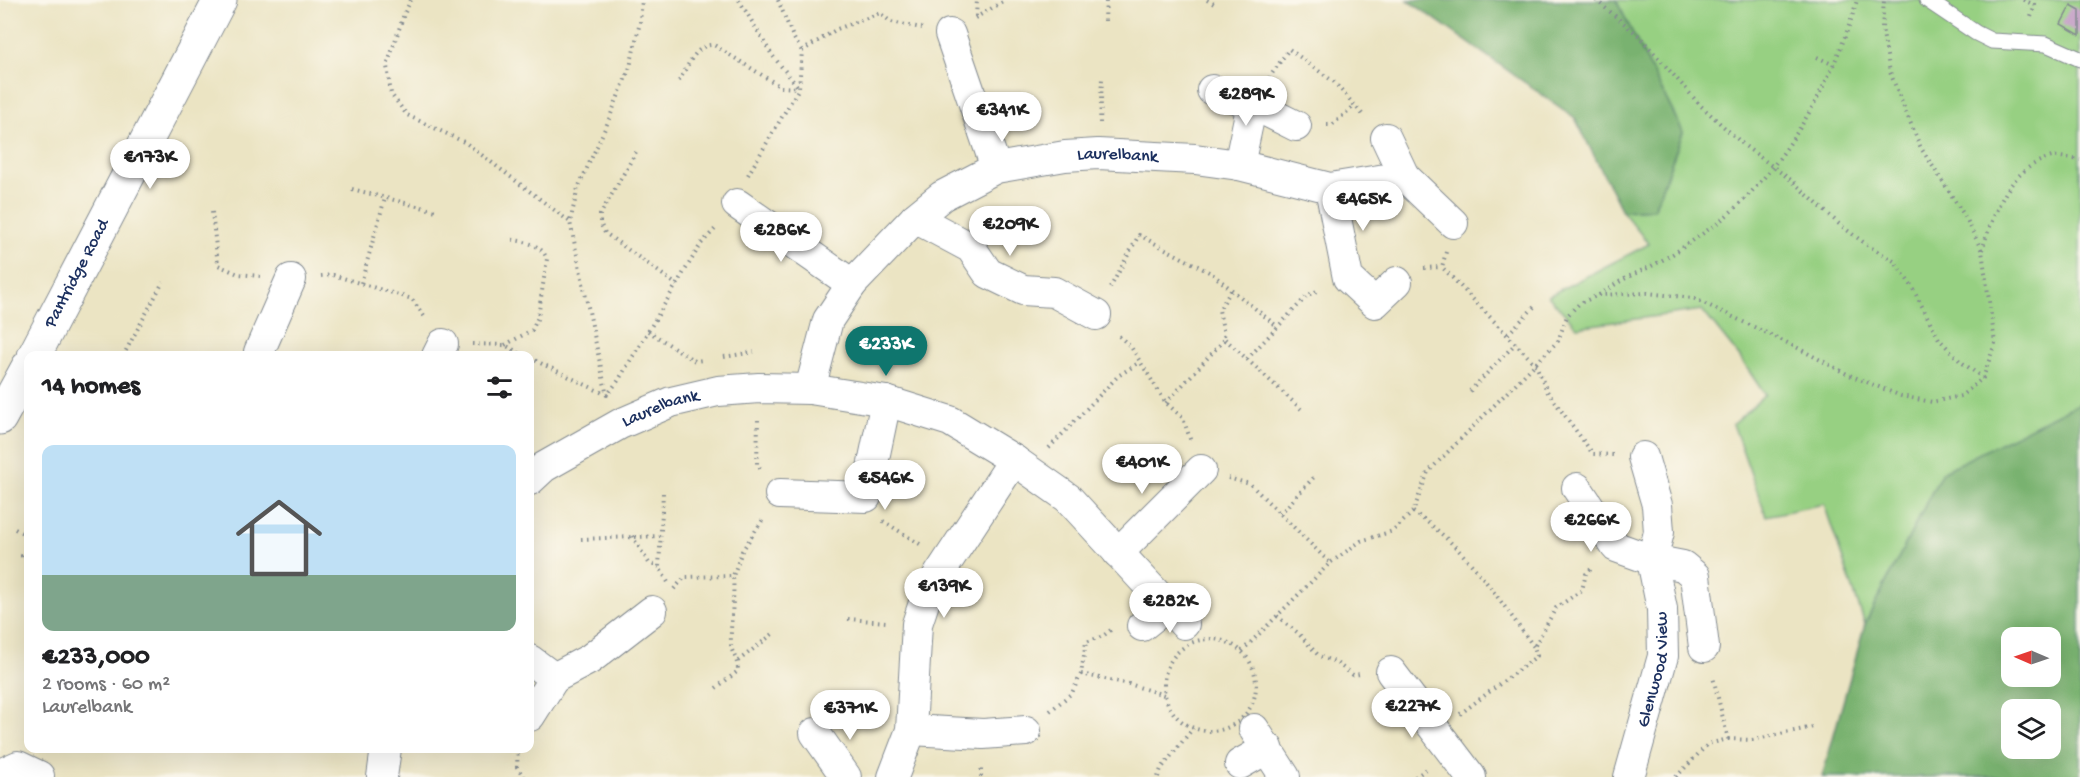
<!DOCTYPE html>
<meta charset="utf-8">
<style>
body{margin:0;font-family:"Gochi Hand",sans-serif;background:#f6f6f6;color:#202124;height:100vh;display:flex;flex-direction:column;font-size:22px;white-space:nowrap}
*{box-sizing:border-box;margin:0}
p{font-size:20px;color:#757577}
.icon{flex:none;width:33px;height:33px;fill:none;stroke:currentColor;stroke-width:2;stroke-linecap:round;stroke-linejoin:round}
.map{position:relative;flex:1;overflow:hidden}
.panel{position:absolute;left:24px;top:351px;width:510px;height:402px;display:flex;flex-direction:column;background:#fff;border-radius:12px;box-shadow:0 6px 24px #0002}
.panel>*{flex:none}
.needle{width:39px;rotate:272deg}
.fabs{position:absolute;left:2001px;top:627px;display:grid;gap:12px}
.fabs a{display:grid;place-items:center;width:60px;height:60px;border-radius:12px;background:#fff;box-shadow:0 6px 24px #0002;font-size:30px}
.price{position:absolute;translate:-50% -51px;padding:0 14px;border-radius:21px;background:#fff;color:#222;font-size:20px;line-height:39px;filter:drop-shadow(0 2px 3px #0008)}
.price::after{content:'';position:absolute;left:50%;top:36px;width:18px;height:14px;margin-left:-9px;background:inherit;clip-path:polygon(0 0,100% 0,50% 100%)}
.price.current{background:#0f766e;color:#fff}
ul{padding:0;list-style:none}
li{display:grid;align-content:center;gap:12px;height:318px;padding:0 18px}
li span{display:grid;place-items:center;height:186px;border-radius:12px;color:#555}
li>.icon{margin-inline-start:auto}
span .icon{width:108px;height:108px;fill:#fffc;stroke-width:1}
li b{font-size:26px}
h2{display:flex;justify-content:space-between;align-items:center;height:72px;padding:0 18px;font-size:26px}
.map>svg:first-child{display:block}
.green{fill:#97d082;stroke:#598070;stroke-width:1.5}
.forest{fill:#79b270;stroke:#4a7067;stroke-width:1.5;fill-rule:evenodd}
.building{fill:#c29dc5}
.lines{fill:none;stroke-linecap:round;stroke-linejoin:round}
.lane-casing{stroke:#838a90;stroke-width:17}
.street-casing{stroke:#838a90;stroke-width:32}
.secondary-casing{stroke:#838a90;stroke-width:35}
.path{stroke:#838a90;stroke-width:4;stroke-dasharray:1.5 4.5;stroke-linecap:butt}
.lane{stroke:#fff;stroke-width:15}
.street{stroke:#fff;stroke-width:30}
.secondary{stroke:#fff;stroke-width:33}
.labels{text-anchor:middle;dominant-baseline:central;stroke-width:4.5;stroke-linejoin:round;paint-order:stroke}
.street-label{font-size:18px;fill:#1b2f5e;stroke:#fbf7ec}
</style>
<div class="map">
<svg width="2080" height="777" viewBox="0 0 2080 777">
<rect width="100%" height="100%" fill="#fbf7ec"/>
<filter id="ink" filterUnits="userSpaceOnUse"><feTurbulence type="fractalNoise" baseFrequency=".0167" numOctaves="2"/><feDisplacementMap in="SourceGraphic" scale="12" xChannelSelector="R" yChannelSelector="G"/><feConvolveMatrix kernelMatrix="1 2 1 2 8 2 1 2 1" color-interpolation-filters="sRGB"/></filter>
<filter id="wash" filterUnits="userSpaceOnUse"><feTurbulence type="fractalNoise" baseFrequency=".008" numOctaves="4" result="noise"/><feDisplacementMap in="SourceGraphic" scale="24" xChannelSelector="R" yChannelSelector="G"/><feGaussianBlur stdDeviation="1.35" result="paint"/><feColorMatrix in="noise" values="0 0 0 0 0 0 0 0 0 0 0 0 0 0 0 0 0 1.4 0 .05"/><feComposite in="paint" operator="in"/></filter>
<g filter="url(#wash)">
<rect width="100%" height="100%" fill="#ebe4c3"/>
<path class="green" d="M1616,0H2080V403L1942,472L1865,624L1824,504L1766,516L1733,424L1765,395L1739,356L1702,310L1577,327L1548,296L1649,244L1622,211L1654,209L1683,132Z"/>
<path class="forest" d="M1408,0H1616L1683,132L1654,209L1622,211L1575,118Z
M2080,403V777H1822L1865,624L1942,472ZM2012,638H2050V676H2012ZM2012,710H2050V748H2012Z"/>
<g id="blocks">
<path class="building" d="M2071,5L2080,10V35L2061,24Z"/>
</g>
</g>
<g filter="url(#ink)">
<use href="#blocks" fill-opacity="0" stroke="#838a90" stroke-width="1.5"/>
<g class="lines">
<g class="lane-casing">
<path id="lane" d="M1927,0L1976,33L1992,41L2046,44L2080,59"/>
</g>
<g class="street-casing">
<g id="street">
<path d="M950,34L996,168"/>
<path d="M1212,90L1252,104L1296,126"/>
<path d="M1386,138L1404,176L1453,223"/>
<path d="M1239,165L1252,104"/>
<path d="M1330,188L1348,278L1375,303L1397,282"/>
<path d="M737,204L852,284"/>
<path d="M915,218L971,248L988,273L1023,290L1054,292L1096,315"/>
<path d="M260,356L259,352L291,279"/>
<path d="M437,356L443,344"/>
<path id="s1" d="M810,389L828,320L852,284L915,218L942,196L996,168L1065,156L1098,154L1195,159L1239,165L1330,188L1404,176"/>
<path id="s2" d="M530,480L544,467L620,424L671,402L718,391L759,388L810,389L886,401L950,421L1014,460L1068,498L1184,624"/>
<path d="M1577,488L1616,547L1652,560L1683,566L1695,576L1704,647"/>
<path d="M780,494L866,497L886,401"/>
<path d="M1118,553L1201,470"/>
<path d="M1142,626L1167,606"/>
<path d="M530,660L554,678L590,659L652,611"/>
<path d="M1391,672L1471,777"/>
<path d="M530,716L554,678"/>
<path d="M1254,729L1285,777"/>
<path d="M911,730L983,734L1026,731"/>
<path d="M815,733L846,777"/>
<path d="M1240,764L1268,748"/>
<path d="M0,774L18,766L39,776"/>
<path d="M382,777L386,748"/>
<path d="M893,777L911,730L917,624L928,591L1014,460"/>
<path id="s3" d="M1629,777L1663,656L1662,609L1652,560L1659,532L1657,505L1643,457"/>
</g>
</g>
<g class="secondary-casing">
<g id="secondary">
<path id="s4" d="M34,356L220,0"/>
<path d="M0,418L28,367"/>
</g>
</g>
<path class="path" d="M411,0L404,14L387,66L391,94L407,115L466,143L570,222
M739,0L772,55L799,88
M778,0L793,37L802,51
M1207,0L1214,4
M1596,0L1639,36L1700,105L1745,146L1791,180L1839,224L1867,245L1894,261L1911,285L1939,339L1960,361L1983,378
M2023,0L2035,5L2030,20
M976,16L977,0
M975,18L1006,0
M1105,21L1106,0
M1817,57L1834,65
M1269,78L1289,49L1334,82L1364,116
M679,81C687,68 696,43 714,45L781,87L798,88
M1100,123L1102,78
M1327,125H1332L1354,106
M636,152L600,215V223L605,233L677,285
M748,175L799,88L802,51L837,29L880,13L891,22L922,28
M352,189L436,211
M212,212L218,265L238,274L260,276
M1982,250C1994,213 2009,167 2052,157C2060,156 2072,159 2080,160
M1446,252L1442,267L1536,365L1547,391L1593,454L1613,455
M1424,268L1442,267
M321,276L333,275L412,299L426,319
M361,283L385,198
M1110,288L1139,235L1211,273L1278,327
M1599,295C1608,289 1617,283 1626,278C1637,272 1649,268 1659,262C1679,251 1698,237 1716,224C1782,174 1835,79 1857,0
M648,331L695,361L702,360
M1508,334L1536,305
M1119,336L1131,347L1166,403L1183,418L1191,442
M1225,339L1301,409
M472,344L505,345L525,356
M505,345L532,330L538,317L547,259C541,243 524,242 509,239
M123,356L163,282
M724,357L754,352
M530,358L607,395L618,381L701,244L717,227
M1247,359L1308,295L1319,290
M1470,391L1516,343
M607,396L570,222L578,188L607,124L630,67L640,22L642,0
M1166,403L1225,339L1219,310L1232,289
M758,420L757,464L762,471
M1049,448L1118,376L1140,362
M1228,478L1250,484L1330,563
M663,493L659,567L669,584
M1413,512C1466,547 1497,597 1534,647
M1280,514L1314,477
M883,521L923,546
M15,529L28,536
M632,536L649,563L659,567
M581,539L660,536
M28,544L22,556L28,559
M674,589L685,577L733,576L742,551L764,518
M1277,616L1298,633L1319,656L1335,662L1353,675L1360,674
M848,619L886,622
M1164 685a46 46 0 1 1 92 0a46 46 0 1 1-92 0Z
M1242,651L1330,563L1361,541L1393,531L1413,512L1428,472L1558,341L1567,316L1580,303L1599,295L1647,293L1693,298L1794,346L1847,374L1901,396L1932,402L1961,396L1983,378L1995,343L1982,251L1966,218L1921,148L1903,105L1890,72L1882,28L1884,0
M738,661L774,633
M1081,674L1129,684L1164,695
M716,688L738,671C738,658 731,653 731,644C730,621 735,599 733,576
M1050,711L1072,693L1081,674L1086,642L1103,636L1112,629
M1460,714L1537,656L1534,647L1556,608L1582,590L1586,574L1593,567
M842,718L862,706L882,708
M1728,739L1752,740L1813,727
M518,748L517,767L524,777
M981,777V766
M1158,777L1161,769L1193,728
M1415,777L1427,769
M1676,777L1708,744L1728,739L1713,677"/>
<use href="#lane" class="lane"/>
<use href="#street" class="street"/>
<use href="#secondary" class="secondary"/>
</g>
</g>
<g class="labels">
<g class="street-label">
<text stroke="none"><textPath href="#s1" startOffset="424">Laurelbank</textPath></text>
<text stroke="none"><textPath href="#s4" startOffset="93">Pantridge Road</textPath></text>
<text stroke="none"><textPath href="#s2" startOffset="150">Laurelbank</textPath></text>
<text stroke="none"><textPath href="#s3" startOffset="111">Glenwood View</textPath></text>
</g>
</g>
</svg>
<div class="fabs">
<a><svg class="needle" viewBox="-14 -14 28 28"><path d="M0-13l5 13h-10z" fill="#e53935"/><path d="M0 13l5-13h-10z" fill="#757577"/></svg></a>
<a><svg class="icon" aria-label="layers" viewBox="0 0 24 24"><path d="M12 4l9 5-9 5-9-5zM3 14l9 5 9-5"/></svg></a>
</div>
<b class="price" style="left:1246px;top:127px">€289K</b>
<b class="price" style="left:1002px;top:143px">€341K</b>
<b class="price" style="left:150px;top:190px">€173K</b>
<b class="price" style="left:1363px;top:232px">€465K</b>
<b class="price" style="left:1010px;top:257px">€209K</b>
<b class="price" style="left:781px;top:263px">€286K</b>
<b class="price current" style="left:886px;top:377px">€233K</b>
<b class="price" style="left:1142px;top:495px">€401K</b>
<b class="price" style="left:885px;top:511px">€546K</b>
<b class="price" style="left:1591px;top:553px">€266K</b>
<b class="price" style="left:944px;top:619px">€139K</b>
<b class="price" style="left:1170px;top:634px">€282K</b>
<b class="price" style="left:1412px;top:739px">€227K</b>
<b class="price" style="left:850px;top:741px">€371K</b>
<section class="panel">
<h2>14 homes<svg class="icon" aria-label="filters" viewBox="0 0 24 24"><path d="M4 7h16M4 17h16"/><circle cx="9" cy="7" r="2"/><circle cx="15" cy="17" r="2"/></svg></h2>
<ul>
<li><span style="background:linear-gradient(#bfe0f5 70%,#7fa58c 0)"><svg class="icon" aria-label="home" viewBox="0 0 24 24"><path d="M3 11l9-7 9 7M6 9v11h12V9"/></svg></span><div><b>€233,000</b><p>2 rooms · 60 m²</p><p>Laurelbank</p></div></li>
</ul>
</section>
</div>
